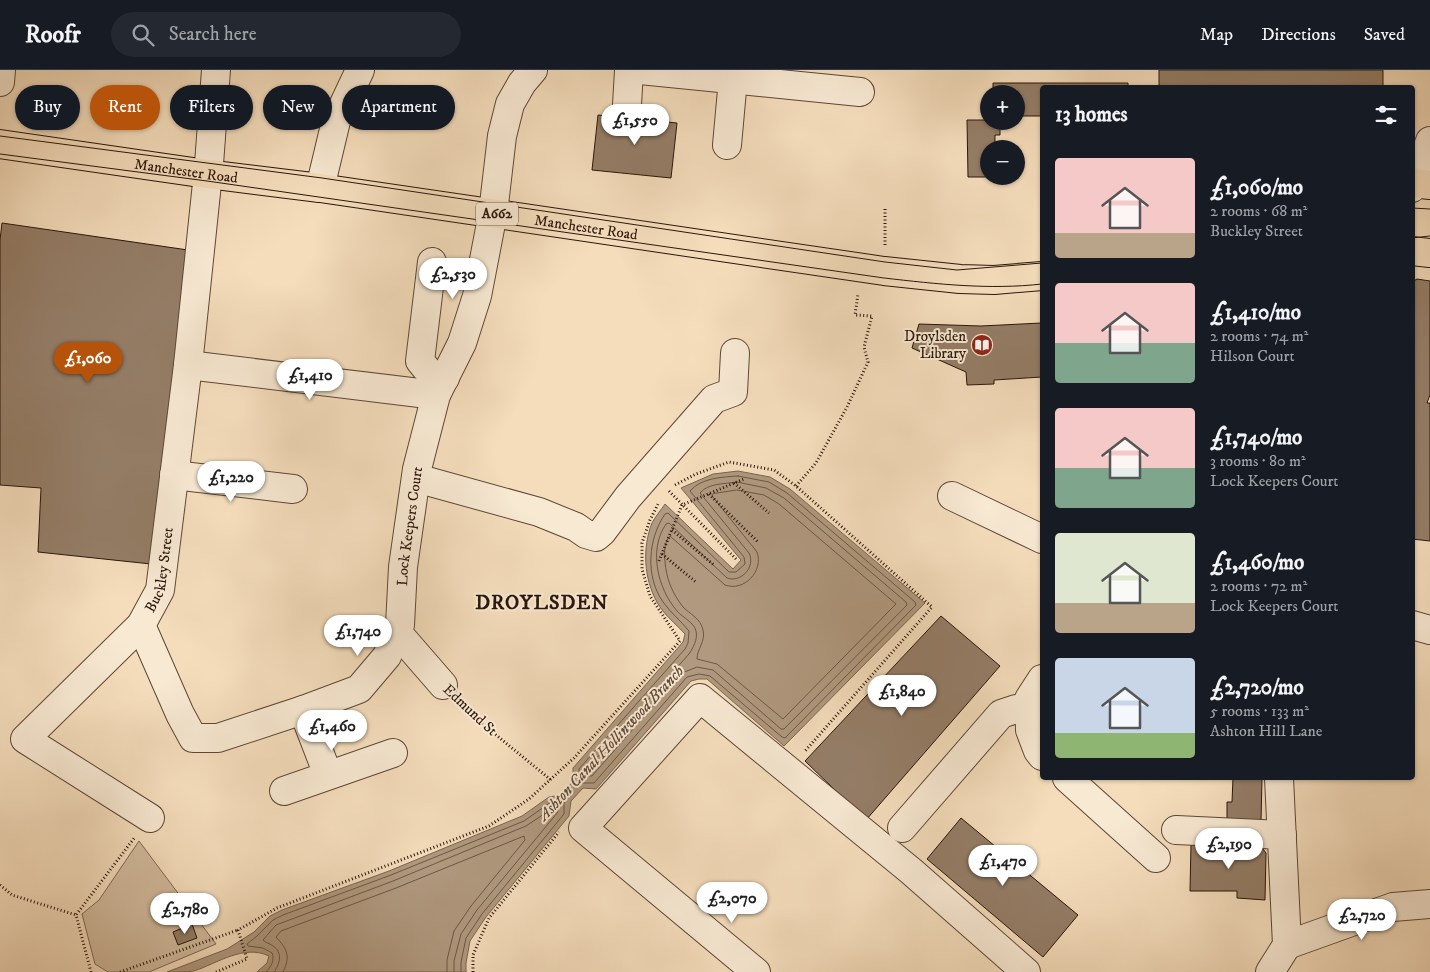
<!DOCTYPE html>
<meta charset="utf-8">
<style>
body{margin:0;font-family:"IM FELL DW Pica",serif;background:#242831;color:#f1f3f6;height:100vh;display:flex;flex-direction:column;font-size:19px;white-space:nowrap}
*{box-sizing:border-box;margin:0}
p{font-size:16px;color:#9ea1a6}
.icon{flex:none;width:28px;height:28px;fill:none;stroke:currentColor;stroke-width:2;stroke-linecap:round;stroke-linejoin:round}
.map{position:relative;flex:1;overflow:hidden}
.sheet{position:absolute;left:1040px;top:15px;width:375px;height:695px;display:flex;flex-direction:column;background:#171b24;border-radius:5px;box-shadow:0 1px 4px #0004}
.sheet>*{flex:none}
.guide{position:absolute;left:15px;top:15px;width:475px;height:45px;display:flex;gap:10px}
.tools{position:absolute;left:980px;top:15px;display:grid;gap:10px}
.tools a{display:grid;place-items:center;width:45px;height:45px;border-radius:50%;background:#171b24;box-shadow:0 1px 4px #0004;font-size:25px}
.price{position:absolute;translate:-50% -42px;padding:0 11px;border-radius:18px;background:#fff;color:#222;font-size:16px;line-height:32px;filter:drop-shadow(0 1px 2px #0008)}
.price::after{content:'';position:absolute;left:50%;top:30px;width:15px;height:11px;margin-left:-8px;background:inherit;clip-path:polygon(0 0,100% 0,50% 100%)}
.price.on{background:#b45309;color:#fff}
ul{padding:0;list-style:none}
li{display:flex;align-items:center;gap:15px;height:125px;padding:0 15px}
li span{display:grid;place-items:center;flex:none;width:140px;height:100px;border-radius:5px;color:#555}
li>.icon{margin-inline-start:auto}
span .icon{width:60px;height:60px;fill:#fffc;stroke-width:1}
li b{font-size:21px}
h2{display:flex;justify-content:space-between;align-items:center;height:60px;padding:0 15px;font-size:21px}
.chip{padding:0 18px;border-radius:22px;background:#171b24;box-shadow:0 1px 4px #0004;font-size:18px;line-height:45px}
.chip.on{background:#b45309;color:#fff}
header{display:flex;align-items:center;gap:30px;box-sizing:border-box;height:70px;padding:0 25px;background:#171b24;border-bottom:1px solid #363941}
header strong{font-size:24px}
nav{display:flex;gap:28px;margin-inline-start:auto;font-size:18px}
.search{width:350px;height:45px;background:#242831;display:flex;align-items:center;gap:12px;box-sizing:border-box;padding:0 18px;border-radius:28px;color:#9ea1a6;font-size:19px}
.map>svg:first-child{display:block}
.green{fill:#d2bb9e;stroke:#7e6854}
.water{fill:#b0997f;stroke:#7a6450}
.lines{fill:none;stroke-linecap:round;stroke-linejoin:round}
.shore{stroke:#6d5744;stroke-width:1}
.building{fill:#947d67;stroke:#2a150a}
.minor-casing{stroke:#5d4736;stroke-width:30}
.major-casing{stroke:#2a150a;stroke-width:30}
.path{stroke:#2a150a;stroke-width:3;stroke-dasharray:1 2.5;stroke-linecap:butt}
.minor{stroke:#f8e9d3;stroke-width:28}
.major{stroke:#f5ddbc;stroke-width:28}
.tram{stroke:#2a150a;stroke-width:1}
.labels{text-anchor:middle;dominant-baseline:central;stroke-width:4;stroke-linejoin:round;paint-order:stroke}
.shield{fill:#f8e9d3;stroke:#685546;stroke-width:1}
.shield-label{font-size:14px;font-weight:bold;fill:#2a150a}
.street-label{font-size:15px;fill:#2a150a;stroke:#f8e9d3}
.poi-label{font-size:15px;fill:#2a150a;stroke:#f8e9d3;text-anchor:end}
.water-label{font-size:16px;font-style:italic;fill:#604a39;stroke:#f8e9d3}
.district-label{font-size:20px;font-weight:bold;letter-spacing:1px;fill:#2a150a;stroke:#f8e9d3}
</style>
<header>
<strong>Roofr</strong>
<div class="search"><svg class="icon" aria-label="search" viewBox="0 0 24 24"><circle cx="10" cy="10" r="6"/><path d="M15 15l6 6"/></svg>Search here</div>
<nav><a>Map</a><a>Directions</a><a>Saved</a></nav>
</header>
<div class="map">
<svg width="1430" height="902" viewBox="0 0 1430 902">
<rect width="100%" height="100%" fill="#f5ddbc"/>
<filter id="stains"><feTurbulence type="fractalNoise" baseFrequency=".004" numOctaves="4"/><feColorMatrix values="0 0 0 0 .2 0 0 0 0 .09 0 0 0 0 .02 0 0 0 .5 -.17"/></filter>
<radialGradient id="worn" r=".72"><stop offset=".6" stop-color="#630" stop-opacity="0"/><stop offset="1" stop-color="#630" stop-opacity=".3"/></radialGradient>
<path class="green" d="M139,771L216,874L149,902H108L95,894L82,844L99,830Z"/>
<path class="water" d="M738,401L770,407L790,419L925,533L784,676L707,609H699L691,611L596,719L583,718L571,731L569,746L486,847L470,871L466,893V902H257L267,893L269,886C244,874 218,893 194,901C186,902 175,902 167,902L227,879L254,862L270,846L282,840L389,801L522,746L549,727L562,725L573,711V698L683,572L685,564C675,553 664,545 657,532C644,509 642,478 652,453C655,447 661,440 665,434L733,499L741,490L681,418L713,404Z"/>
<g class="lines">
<path class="shore" d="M738,406L769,412L787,423L915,532L916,535L785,668L782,667L710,606L699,604L687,607L594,713H580L579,699L685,579L688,573L689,561C681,551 671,543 663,532C645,506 648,469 665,444L668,443L729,502H736L745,494L744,487L690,421C701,408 722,407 738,406Z
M737,412L766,418L784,428L906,532L907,535L784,659H781L713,600L697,597L682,603L592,706H586L585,701L689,584C693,578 698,569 696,561C694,552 683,548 677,541C658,519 648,480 666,454L669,453L727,508C741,513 756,497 749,483L700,423C708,413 725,414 737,412Z
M737,420L764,425L779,434L896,534L783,649L717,594L697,589C697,579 706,571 703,560C701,549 690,544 683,537C672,523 666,508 665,491C664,483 664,472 670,466L725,515C744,522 764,501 757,482L712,426L713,424Z
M266,902C271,897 275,890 272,883L263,878L248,876L247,874L257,866L273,850L283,845L391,805L524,751L551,732L564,730V744L482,844L466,868L461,892V902
M274,902C280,894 283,882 273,876C269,873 266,873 263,870L276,855L393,811L526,756L553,738H557L558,742L477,840L461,864L454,891V902
M283,902C291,886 287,879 276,867L281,861L396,818L524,766L525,770L471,836L454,861L447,890V902"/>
</g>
<path class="building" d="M1159,0H1383V18H1159Z
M993,13H1128V18H1042V46H1016V24H993Z
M598,45L677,53L671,108L592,100Z
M967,50H989V51H1000V65H995V79H989V106L995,107H968Z
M2,153L188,180L151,494L38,482L41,418L0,415V170Z
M1417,209L1430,211V325L1427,333H1430V471L1412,469V212Z
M1042,253V307L994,310V314L967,315L966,302L912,278L919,254L981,256Z
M941,546L1000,596L866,750L805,691Z
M1233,708H1262L1261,751L1227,750V732H1232Z
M961,748L1078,845L1043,887L927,789Z
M1191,774L1260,775L1266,783L1265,830L1237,828V821H1190Z
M192,854L197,868L178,875L173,862Z"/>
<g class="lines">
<g class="minor-casing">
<g id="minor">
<path d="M640,0L860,22"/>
<path d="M0,12L1,0"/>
<path d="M627,35L629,0"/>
<path d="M727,75L733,9"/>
<path d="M320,118L336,51L360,0"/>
<path d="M1412,118L1430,71"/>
<path d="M432,192L420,291L429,302L445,308"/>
<path d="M188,295L436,325"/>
<path d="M174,405L293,419"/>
<path d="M416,408L539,442L576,457L586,464L596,467L602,462L628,427L714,329L733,322L735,283"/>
<path d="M952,426L1042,469"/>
<path id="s1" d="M141,555L180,644L193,668H218L303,640L359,619L387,586L400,555L403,497L417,399L436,325L462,273L477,226L493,143L502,66L510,34L522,13L533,0"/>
<path d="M1412,555L1430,560"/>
<path d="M397,562L443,615"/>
<path d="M1042,609L1029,629L1030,660L1038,681L1042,686"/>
<path d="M303,640L328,705"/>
<path d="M1067,708L1156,788"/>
<path d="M284,721L393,683"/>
<path id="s2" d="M150,748L25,669L141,555L160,520L188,295L209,94L216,0"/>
<path d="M902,758L1001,644L1016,639L1029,640"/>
<path d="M1176,760L1282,765"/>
<path d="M1287,875L1393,837L1430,834"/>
<path d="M756,902L583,758L700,628L911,801L1026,902"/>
<path d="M1270,902L1287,875L1279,708"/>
</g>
</g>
<g class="major-casing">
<g id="major">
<path id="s3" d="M0,74L207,104L320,118L884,201L960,209L994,210L1042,206"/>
<path d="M1412,113L1430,115"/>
<path d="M1412,181L1430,183"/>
</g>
</g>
<path class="path" d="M885,139V175
M734,413L769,443
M675,415L696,404L729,392L774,400L796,416L932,537L805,681
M796,416L816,393L847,337L868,292L864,277L872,246L855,245L858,224
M669,421L736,489
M709,424L758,472
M672,460L714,495
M662,484L697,513
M659,491L682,435L744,409
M459,632L468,642L551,710
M0,815L12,825L76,845
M91,902L76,845L135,767
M120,902L238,860
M216,902L247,889L238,860L277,838L489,756L529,729L574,688L680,571L650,526L642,499V473L650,450L658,434
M473,902V885L489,848L559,762"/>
<use href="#minor" class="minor"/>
<use href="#major" class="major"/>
<path class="tram" d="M0,66L322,108L885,192L957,200L1042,193
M0,84L207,111L884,208C936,214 990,220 1042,214
M1412,138L1430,139
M1412,168L1430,166"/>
</g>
<defs>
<g id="library-disc" transform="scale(1.125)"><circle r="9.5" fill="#8f2418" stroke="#f8e9d3"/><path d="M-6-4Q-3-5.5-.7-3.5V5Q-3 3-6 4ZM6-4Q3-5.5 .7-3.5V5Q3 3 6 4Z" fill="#fff"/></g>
</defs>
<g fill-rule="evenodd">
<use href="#library-disc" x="982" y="275"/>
</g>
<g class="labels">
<rect class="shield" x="476" y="132.5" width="42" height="23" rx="4"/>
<g class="shield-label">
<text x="497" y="144">A662</text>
</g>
<g class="street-label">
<text stroke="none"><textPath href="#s3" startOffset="188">Manchester Road</textPath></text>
<text stroke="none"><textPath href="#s3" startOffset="592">Manchester Road</textPath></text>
<text stroke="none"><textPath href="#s1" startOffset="475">Lock Keepers Court</textPath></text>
<text stroke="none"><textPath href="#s2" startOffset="370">Buckley Street</textPath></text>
<text transform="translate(470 640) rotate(43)">Edmund St</text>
</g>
<g class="poi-label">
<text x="966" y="266">Droylsden<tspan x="966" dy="17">Library</tspan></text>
</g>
<g class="water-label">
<text transform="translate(611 673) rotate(-47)">Ashton Canal Hollinwood Branch</text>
</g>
<g class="district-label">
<text x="542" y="533">DROYLSDEN</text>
</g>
</g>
<rect width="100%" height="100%" filter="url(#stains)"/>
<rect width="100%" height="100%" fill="url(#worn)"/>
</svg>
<div class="tools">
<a>+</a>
<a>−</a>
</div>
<b class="price" style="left:635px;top:76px">£1,550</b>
<b class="price" style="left:453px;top:230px">£2,530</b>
<b class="price on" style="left:88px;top:314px">£1,060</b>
<b class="price" style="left:310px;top:331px">£1,410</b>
<b class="price" style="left:231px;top:433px">£1,220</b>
<b class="price" style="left:358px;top:587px">£1,740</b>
<b class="price" style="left:902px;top:647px">£1,840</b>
<b class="price" style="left:332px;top:682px">£1,460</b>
<b class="price" style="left:1229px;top:800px">£2,190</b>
<b class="price" style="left:1003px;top:817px">£1,470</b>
<b class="price" style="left:732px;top:854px">£2,070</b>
<b class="price" style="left:185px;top:865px">£2,780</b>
<b class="price" style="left:1362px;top:871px">£2,720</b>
<div class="guide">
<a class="chip">Buy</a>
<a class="chip on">Rent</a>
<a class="chip">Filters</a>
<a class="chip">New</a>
<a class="chip">Apartment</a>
</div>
<section class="sheet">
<h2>13 homes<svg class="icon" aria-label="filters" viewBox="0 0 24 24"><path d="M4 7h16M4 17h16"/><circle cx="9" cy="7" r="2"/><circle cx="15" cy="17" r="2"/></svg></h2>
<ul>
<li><span style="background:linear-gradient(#f6c9c9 75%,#b9a48a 0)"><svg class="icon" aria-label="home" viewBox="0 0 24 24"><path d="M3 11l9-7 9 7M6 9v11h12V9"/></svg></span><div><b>£1,060/mo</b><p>2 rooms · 68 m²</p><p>Buckley Street</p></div></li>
<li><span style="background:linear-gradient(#f6c9c9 60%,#7fa58c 0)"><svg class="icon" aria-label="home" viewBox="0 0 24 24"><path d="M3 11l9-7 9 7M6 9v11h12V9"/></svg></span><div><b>£1,410/mo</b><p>2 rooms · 74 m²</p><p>Hilson Court</p></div></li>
<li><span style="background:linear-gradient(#f6c9c9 60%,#7fa58c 0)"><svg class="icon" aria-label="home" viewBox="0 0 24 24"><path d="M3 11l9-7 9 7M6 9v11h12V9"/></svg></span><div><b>£1,740/mo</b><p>3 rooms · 80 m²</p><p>Lock Keepers Court</p></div></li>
<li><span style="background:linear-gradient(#dfe7d0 70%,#b9a48a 0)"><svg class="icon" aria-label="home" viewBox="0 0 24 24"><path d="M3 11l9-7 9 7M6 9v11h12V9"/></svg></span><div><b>£1,460/mo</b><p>2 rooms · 72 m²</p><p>Lock Keepers Court</p></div></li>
<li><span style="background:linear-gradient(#c9d6e8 75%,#8fb573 0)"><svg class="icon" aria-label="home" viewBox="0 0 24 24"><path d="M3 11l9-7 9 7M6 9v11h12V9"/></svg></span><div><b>£2,720/mo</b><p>5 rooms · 133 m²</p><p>Ashton Hill Lane</p></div></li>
</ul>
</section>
</div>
